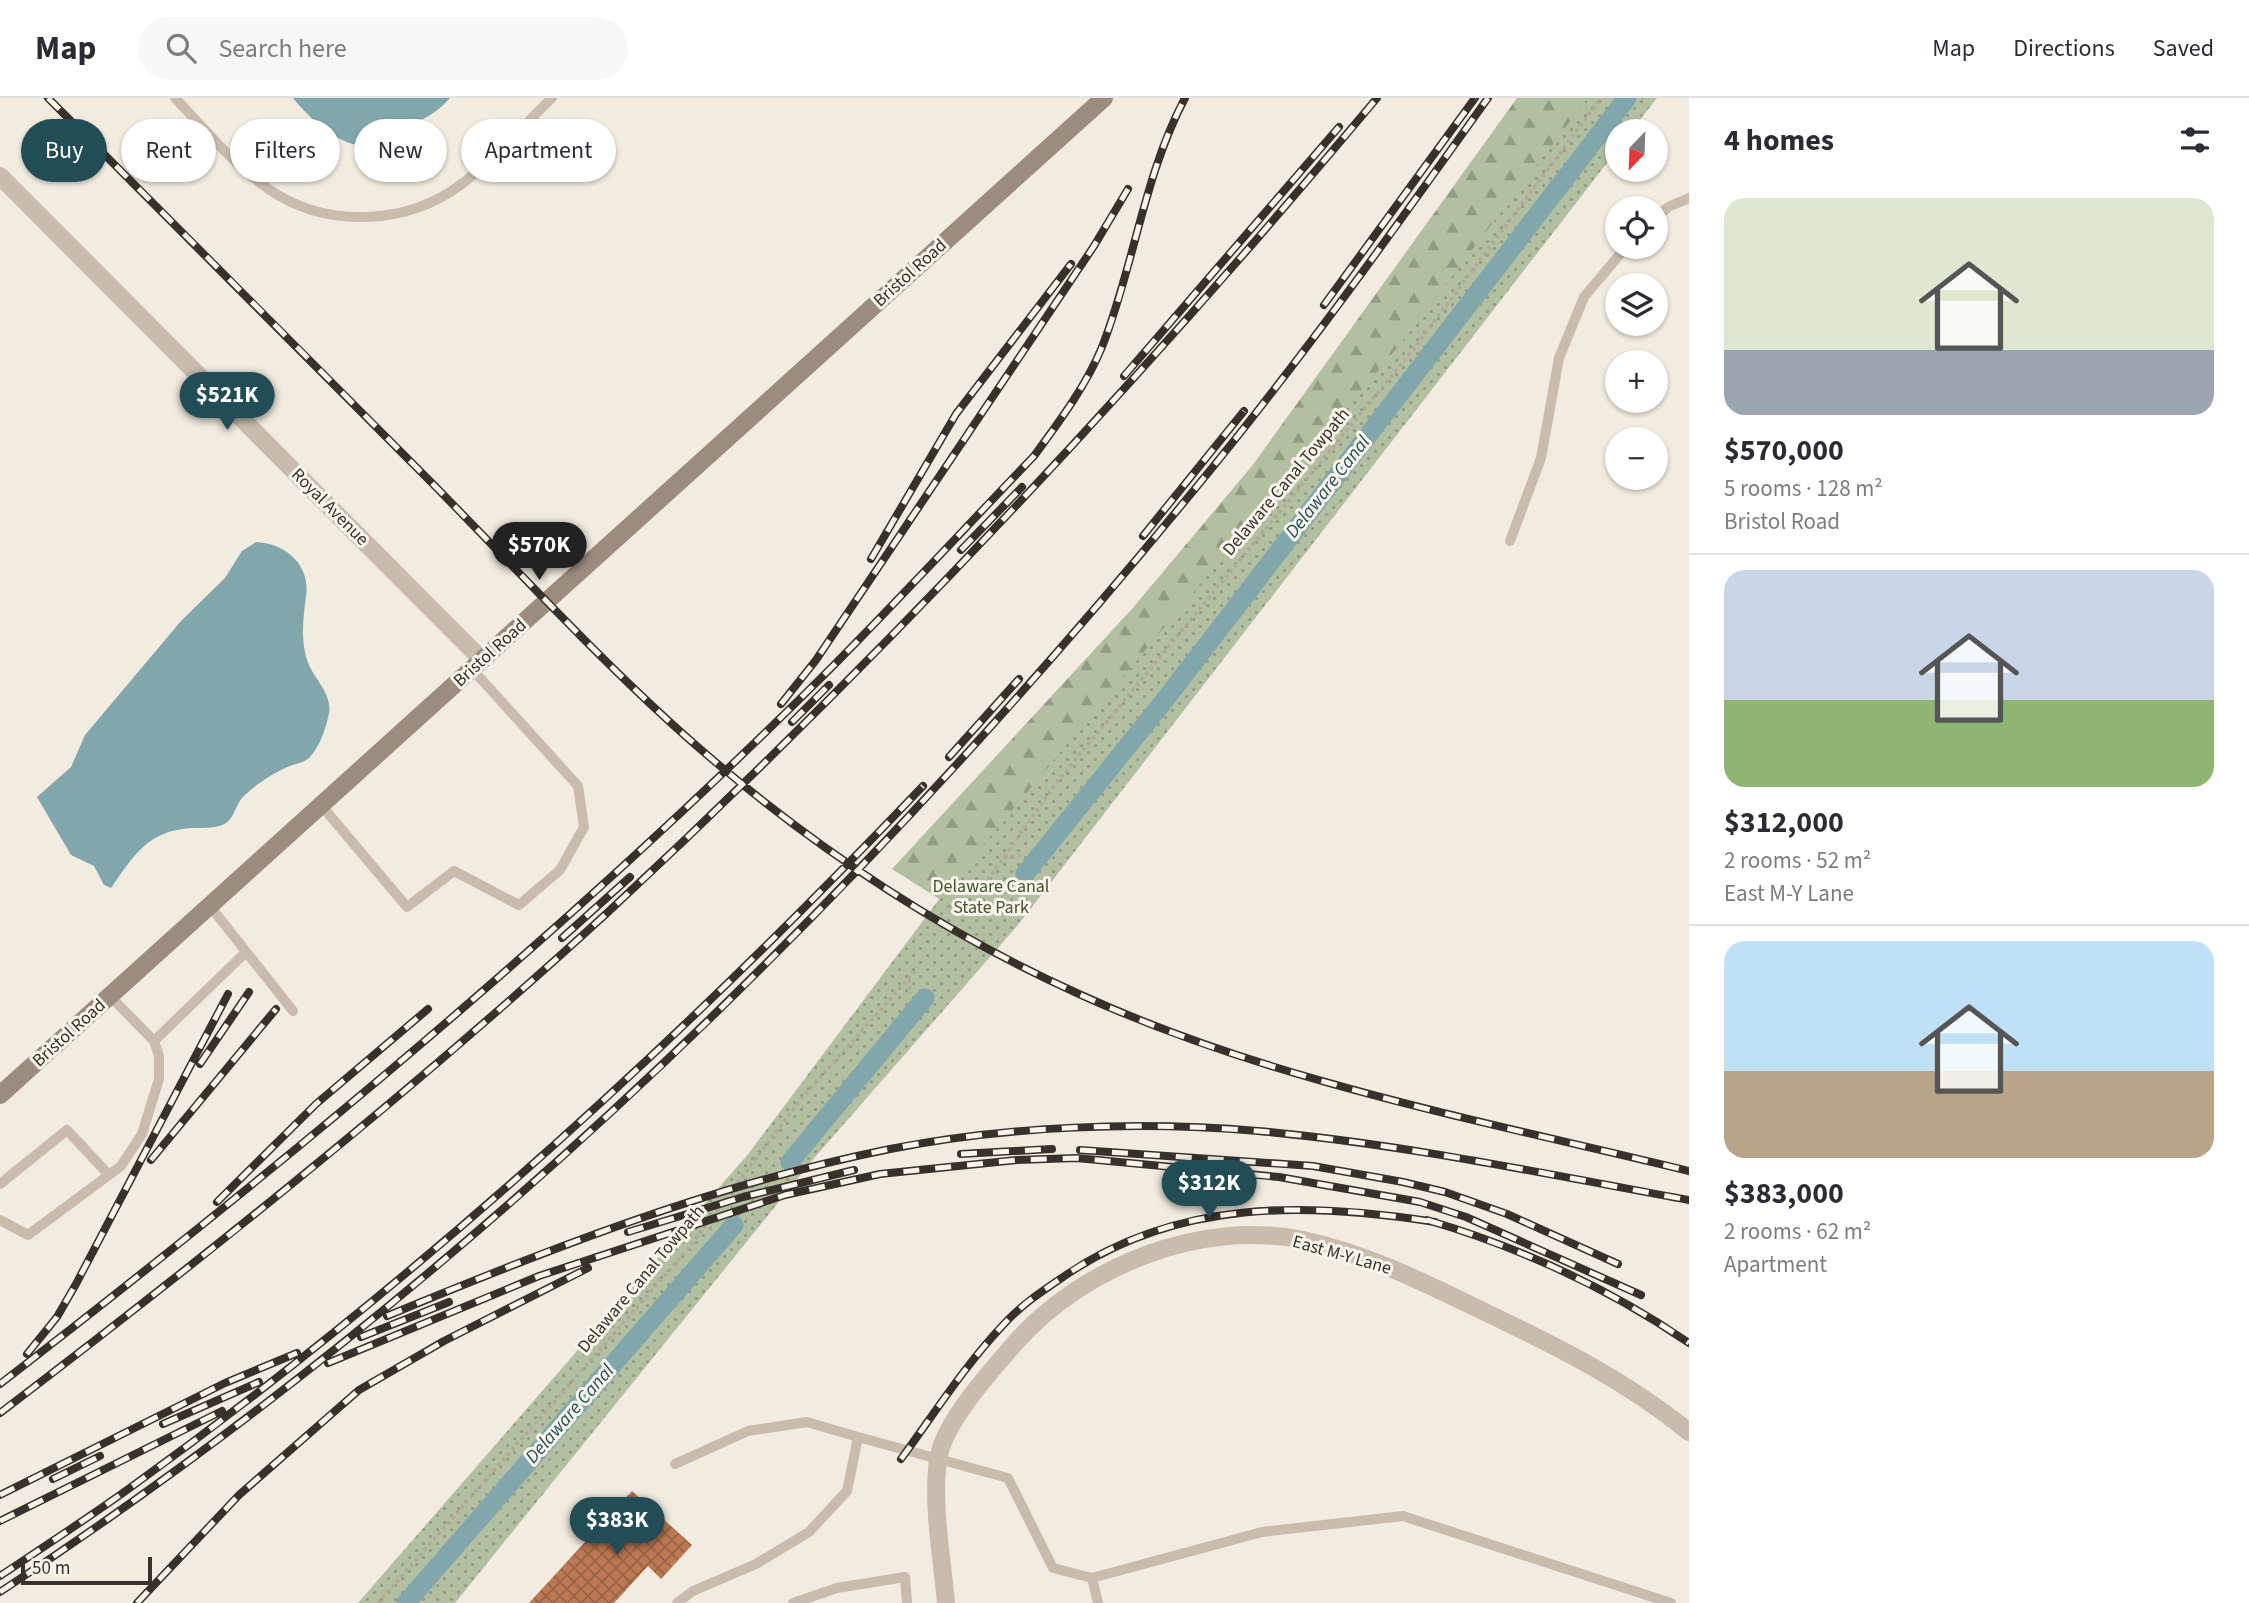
<!DOCTYPE html>
<meta charset="utf-8">
<style>
body{margin:0;font-family:"Source Sans 3",sans-serif;background:#f7f7f7;color:#2b2b33;height:100vh;display:flex;flex-direction:column;font-size:26px;white-space:nowrap}
*{box-sizing:border-box;margin:0}
p{font-size:23px;color:#7c7c81}
.icon{flex:none;width:38px;height:38px;fill:none;stroke:currentColor;stroke-width:2;stroke-linecap:round;stroke-linejoin:round}
.map{position:relative;flex:1;overflow:hidden}
.details{display:flex;flex-direction:column;background:#fff;width:560px}
.details>*{flex:none}
.guide{position:absolute;left:21px;top:21px;width:665px;height:63px;display:flex;gap:14px}
.needle{width:46px;rotate:203deg}
.tools{position:absolute;left:1605px;top:21px;display:grid;gap:14px}
.tools a{display:grid;place-items:center;width:63px;height:63px;border-radius:50%;background:#fff;box-shadow:0 2px 5px #0004;font-size:35px}
.scale{position:absolute;left:21px;bottom:18px;width:131px;box-sizing:border-box;padding-left:7px;border:4px solid #38302b;border-top:0;font-size:19px;line-height:24px;white-space:nowrap;color:#38302b;-webkit-text-stroke:5px #f9f5ec;paint-order:stroke}
.price{position:absolute;translate:-50% -60px;padding:0 16px;border-radius:24px;background:#234d56;color:#fff;font-size:23px;line-height:46px;filter:drop-shadow(0 2px 4px #0008)}
.price::after{content:'';position:absolute;left:50%;top:42px;width:21px;height:16px;margin-left:-10px;background:inherit;clip-path:polygon(0 0,100% 0,50% 100%)}
.price.selected{background:#222;color:#fff}
ul{padding:0;list-style:none}
li{display:grid;align-content:center;gap:14px;height:371px;padding:0 35px}
li+li{border-top:2px solid #e1e1e2}
li span{display:grid;place-items:center;height:217px;border-radius:21px;color:#555}
li>.icon{margin-inline-start:auto}
span .icon{width:126px;height:126px;fill:#fffc;stroke-width:1}
li b{font-size:30px}
h2{display:flex;justify-content:space-between;align-items:center;height:84px;padding:0 35px;font-size:30px}
.chip{padding:0 24px;border-radius:32px;background:#fff;box-shadow:0 2px 5px #0004;font-size:24px;line-height:63px}
.chip.selected{background:#234d56;color:#fff}
header{display:flex;align-items:center;gap:42px;box-sizing:border-box;height:98px;padding:0 35px;background:#fff;border-bottom:2px solid #e1e1e2}
header strong{font-size:33px}
nav{display:flex;gap:38px;margin-inline-start:auto;font-size:24px}
.search{width:490px;height:63px;background:#f7f7f7;display:flex;align-items:center;gap:18px;box-sizing:border-box;padding:0 24px;border-radius:38px;color:#7c7c81;font-size:26px}
main{display:flex;flex:1;min-height:0}
.map>svg:first-child{display:block}
.forest{fill:url(#forest-firs)}
.park{fill:url(#park-dots)}
.water{fill:#81a6ac}
.lines{fill:none;stroke-linecap:round;stroke-linejoin:round}
.canal{stroke:#81a6ac;stroke-width:19}
.building{fill:url(#building-cross-hatch)}
.path{stroke:#b4a797;stroke-width:3.5;stroke-dasharray:3.5 3.5;stroke-linecap:butt}
.lane{stroke:#c9bcad;stroke-width:10}
.street{stroke:#c9bcad;stroke-width:18}
.secondary{stroke:#9c8c7e;stroke-width:18}
.rail-casing{stroke:#38302b;stroke-width:8}
.rail{stroke:#f9f5ec;stroke-width:5;stroke-dasharray:16;stroke-linecap:butt}
.labels{text-anchor:middle;dominant-baseline:central;stroke-width:6;stroke-linejoin:round;paint-order:stroke}
.street-label{font-size:18px;fill:#38302b;stroke:#f9f5ec}
.park-label{font-size:18px;fill:#435430;stroke:#f9f5ec}
.water-label{font-size:19px;font-style:italic;fill:#234d56;stroke:#f9f5ec}
</style>
<header>
<strong>Map</strong>
<div class="search"><svg class="icon" aria-label="search" viewBox="0 0 24 24"><circle cx="10" cy="10" r="6"/><path d="M15 15l6 6"/></svg>Search here</div>
<nav><a>Map</a><a>Directions</a><a>Saved</a></nav>
</header>
<main>
<div class="map">
<svg width="1689" height="1505" viewBox="0 0 1689 1505">
<defs>
<pattern id="forest-firs" width="22" height="20" patternUnits="userSpaceOnUse" patternTransform="scale(1.75)"><rect width="22" height="20" fill="#b2bfa1"/><path d="M5 1l3.5 6h-7zM16 11l3.5 6h-7z" fill="#929c83"/></pattern>
<pattern id="park-dots" width="8" height="8" patternUnits="userSpaceOnUse" patternTransform="scale(1.75)"><rect width="8" height="8" fill="#b2bfa1"/><path d="M2 2h.1M6 6h.1" fill="none" stroke="#929c83" stroke-width="1.8" stroke-linecap="round"/></pattern>
<pattern id="building-cross-hatch" width="8" height="8" patternUnits="userSpaceOnUse" patternTransform="scale(1.75)"><rect width="8" height="8" fill="#bc7853"/><path d="M0 0l8 8M0 8l8-8" fill="none" stroke="#9a6345"/></pattern>
</defs>
<rect width="100%" height="100%" fill="#f1ebe0"/>
<path class="forest" d="M1517,0H1591L1452,188L952,809L892,771L1131,512L1252,368Z"/>
<path class="park" d="M1588,0H1657L1631,33H1617V52L1018,827L815,1059L455,1505H358L749,1055L949,788L1405,240Z"/>
<path class="water" d="M293,0H450C438,14 426,19 411,28C405,32 400,38 394,42C354,63 316,28 293,0Z
M256,444C285,445 311,467 306,498C303,521 300,546 309,567C316,583 332,596 329,615C326,630 320,648 310,659C305,665 293,666 285,670C272,676 252,689 242,700C234,709 234,725 219,728C208,731 194,729 182,731C145,736 131,762 111,790L104,787L94,768L71,757L37,699L71,669L85,637L181,523L225,480L242,453Z"/>
<g class="lines">
<path class="canal" d="M1025,776L1164,603L1627,0
M790,1064L925,900
M406,1505L734,1127"/>
</g>
<path class="building" d="M632,1393L692,1447L661,1481L648,1468L614,1505H529Z"/>
<g class="lines">
<path class="path" d="M1004,760L1021,757
M988,782L1057,684L1413,252L1601,0
M909,881L910,896
M378,1505L688,1151L801,1001L918,870"/>
<path class="lane" d="M175,0C204,30 232,65 267,90C325,131 407,128 463,85C495,60 523,28 552,0
M1656,120L1668,109L1689,100
M1510,443L1541,360L1559,260L1584,199L1626,149
M321,707L407,809L454,773L519,807L560,772L584,729L578,688L472,571
M210,808L293,913
M154,943L246,854
M0,1086L67,1032L109,1077
M0,1122L28,1137L121,1068L142,1036L159,981V958L154,943L110,898
M675,1366L748,1333L807,1324L858,1339
M1092,1480L1262,1434L1403,1418L1671,1505
M677,1505L693,1493L756,1466L809,1434L847,1393L858,1339L1008,1380L1053,1470L1092,1480L1098,1505
M793,1505L837,1490L905,1479L907,1505"/>
<path class="street" d="M0,78L482,562
M946,1505C942,1459 932,1408 938,1362C943,1325 991,1273 1016,1244C1084,1168 1201,1121 1303,1142C1369,1156 1429,1187 1489,1216C1560,1250 1628,1284 1689,1334"/>
<path class="secondary" d="M0,997L1104,0"/>
<g class="rail-casing">
<path id="rail" d="M48,0C174,126 300,252 426,379C518,472 607,571 706,656C819,753 944,835 1079,896C1272,984 1484,1023 1689,1073
M1324,207L1475,0
M1124,278L1339,29
M1143,438L1244,313
M961,452L1022,389
M871,461L956,316L1071,166
M781,606L816,562L1094,148L1128,91
M792,624L829,587
M949,659L1019,581
M562,840L630,779
M200,966L249,894
M1080,1052L1313,1068L1403,1084L1445,1094L1507,1116L1618,1166
M961,1056L1052,1051
M151,1062L276,911
M217,1104L316,1006L428,911
M1427,1122C1519,1149 1610,1191 1689,1245
M628,1134L743,1099L854,1072
M387,1218C551,1150 716,1086 890,1051C1006,1028 1140,1023 1258,1033C1403,1046 1546,1076 1689,1102
M361,1239L449,1204
M27,1256L57,1219L76,1186L228,896
M328,1265L539,1178L785,1097L880,1076L1017,1062L1076,1060L1279,1079L1420,1104L1466,1119L1641,1197
M0,1286C285,1066 565,834 821,580C893,508 963,432 1034,358C1059,324 1086,288 1102,249C1134,168 1144,77 1185,0
M0,1315C208,1157 414,992 607,815C882,560 1137,287 1377,0
M163,1326L259,1284
M901,1361C934,1316 965,1267 1004,1226C1022,1206 1044,1192 1066,1177C1178,1101 1306,1104 1435,1124
M53,1381L100,1358
M0,1397L225,1285L297,1255
M0,1423L222,1313
M0,1478C42,1450 85,1422 127,1392C415,1185 679,944 923,688
M0,1494C456,1195 849,813 1194,392C1298,266 1393,133 1488,0
M137,1505L239,1397L359,1292L444,1243L588,1170"/>
</g>
<use href="#rail" class="rail"/>
</g>
<g class="labels">
<g class="street-label">
<text transform="translate(910 175) rotate(-42)">Bristol Road</text>
<text transform="translate(1286 384) rotate(-50)">Delaware Canal Towpath</text>
<text transform="translate(330 409) rotate(45)">Royal Avenue</text>
<text transform="translate(490 555) rotate(-42)">Bristol Road</text>
<text transform="translate(69 935) rotate(-42)">Bristol Road</text>
<text transform="translate(1342 1157) rotate(16)">East M-Y Lane</text>
<text transform="translate(641 1181) rotate(-50)">Delaware Canal Towpath</text>
</g>
<g class="park-label">
<text x="991" y="788">Delaware Canal<tspan x="991" dy="21">State Park</tspan></text>
</g>
<g class="water-label">
<text transform="translate(1328 389) rotate(-52)">Delaware Canal</text>
<text transform="translate(570 1316) rotate(-49)">Delaware Canal</text>
</g>
</g>
</svg>
<div class="tools">
<a><svg class="needle" viewBox="-14 -14 28 28"><path d="M0-13l5 13h-10z" fill="#e53935"/><path d="M0 13l5-13h-10z" fill="#7c7c81"/></svg></a>
<a><svg class="icon" aria-label="locate" viewBox="0 0 24 24"><circle cx="12" cy="12" r="6"/><path d="M12 2v4M12 18v4M2 12h4M18 12h4"/></svg></a>
<a><svg class="icon" aria-label="layers" viewBox="0 0 24 24"><path d="M12 4l9 5-9 5-9-5zM3 14l9 5 9-5"/></svg></a>
<a>+</a>
<a>−</a>
</div>
<div class="scale">50 m</div>
<b class="price" style="left:227px;top:334px">$521K</b>
<b class="price selected" style="left:539px;top:484px">$570K</b>
<b class="price" style="left:1209px;top:1122px">$312K</b>
<b class="price" style="left:617px;top:1459px">$383K</b>
<div class="guide">
<a class="chip selected">Buy</a>
<a class="chip">Rent</a>
<a class="chip">Filters</a>
<a class="chip">New</a>
<a class="chip">Apartment</a>
</div>
</div>
<section class="details">
<h2>4 homes<svg class="icon" aria-label="filters" viewBox="0 0 24 24"><path d="M4 7h16M4 17h16"/><circle cx="9" cy="7" r="2"/><circle cx="15" cy="17" r="2"/></svg></h2>
<ul>
<li><span style="background:linear-gradient(#dfe7d0 70%,#9aa5b1 0)"><svg class="icon" aria-label="home" viewBox="0 0 24 24"><path d="M3 11l9-7 9 7M6 9v11h12V9"/></svg></span><div><b>$570,000</b><p>5 rooms · 128 m²</p><p>Bristol Road</p></div></li>
<li><span style="background:linear-gradient(#c9d6e8 60%,#8fb573 0)"><svg class="icon" aria-label="home" viewBox="0 0 24 24"><path d="M3 11l9-7 9 7M6 9v11h12V9"/></svg></span><div><b>$312,000</b><p>2 rooms · 52 m²</p><p>East M-Y Lane</p></div></li>
<li><span style="background:linear-gradient(#bfe0f5 60%,#b9a48a 0)"><svg class="icon" aria-label="home" viewBox="0 0 24 24"><path d="M3 11l9-7 9 7M6 9v11h12V9"/></svg></span><div><b>$383,000</b><p>2 rooms · 62 m²</p><p>Apartment</p></div></li>
</ul>
</section>
</main>
